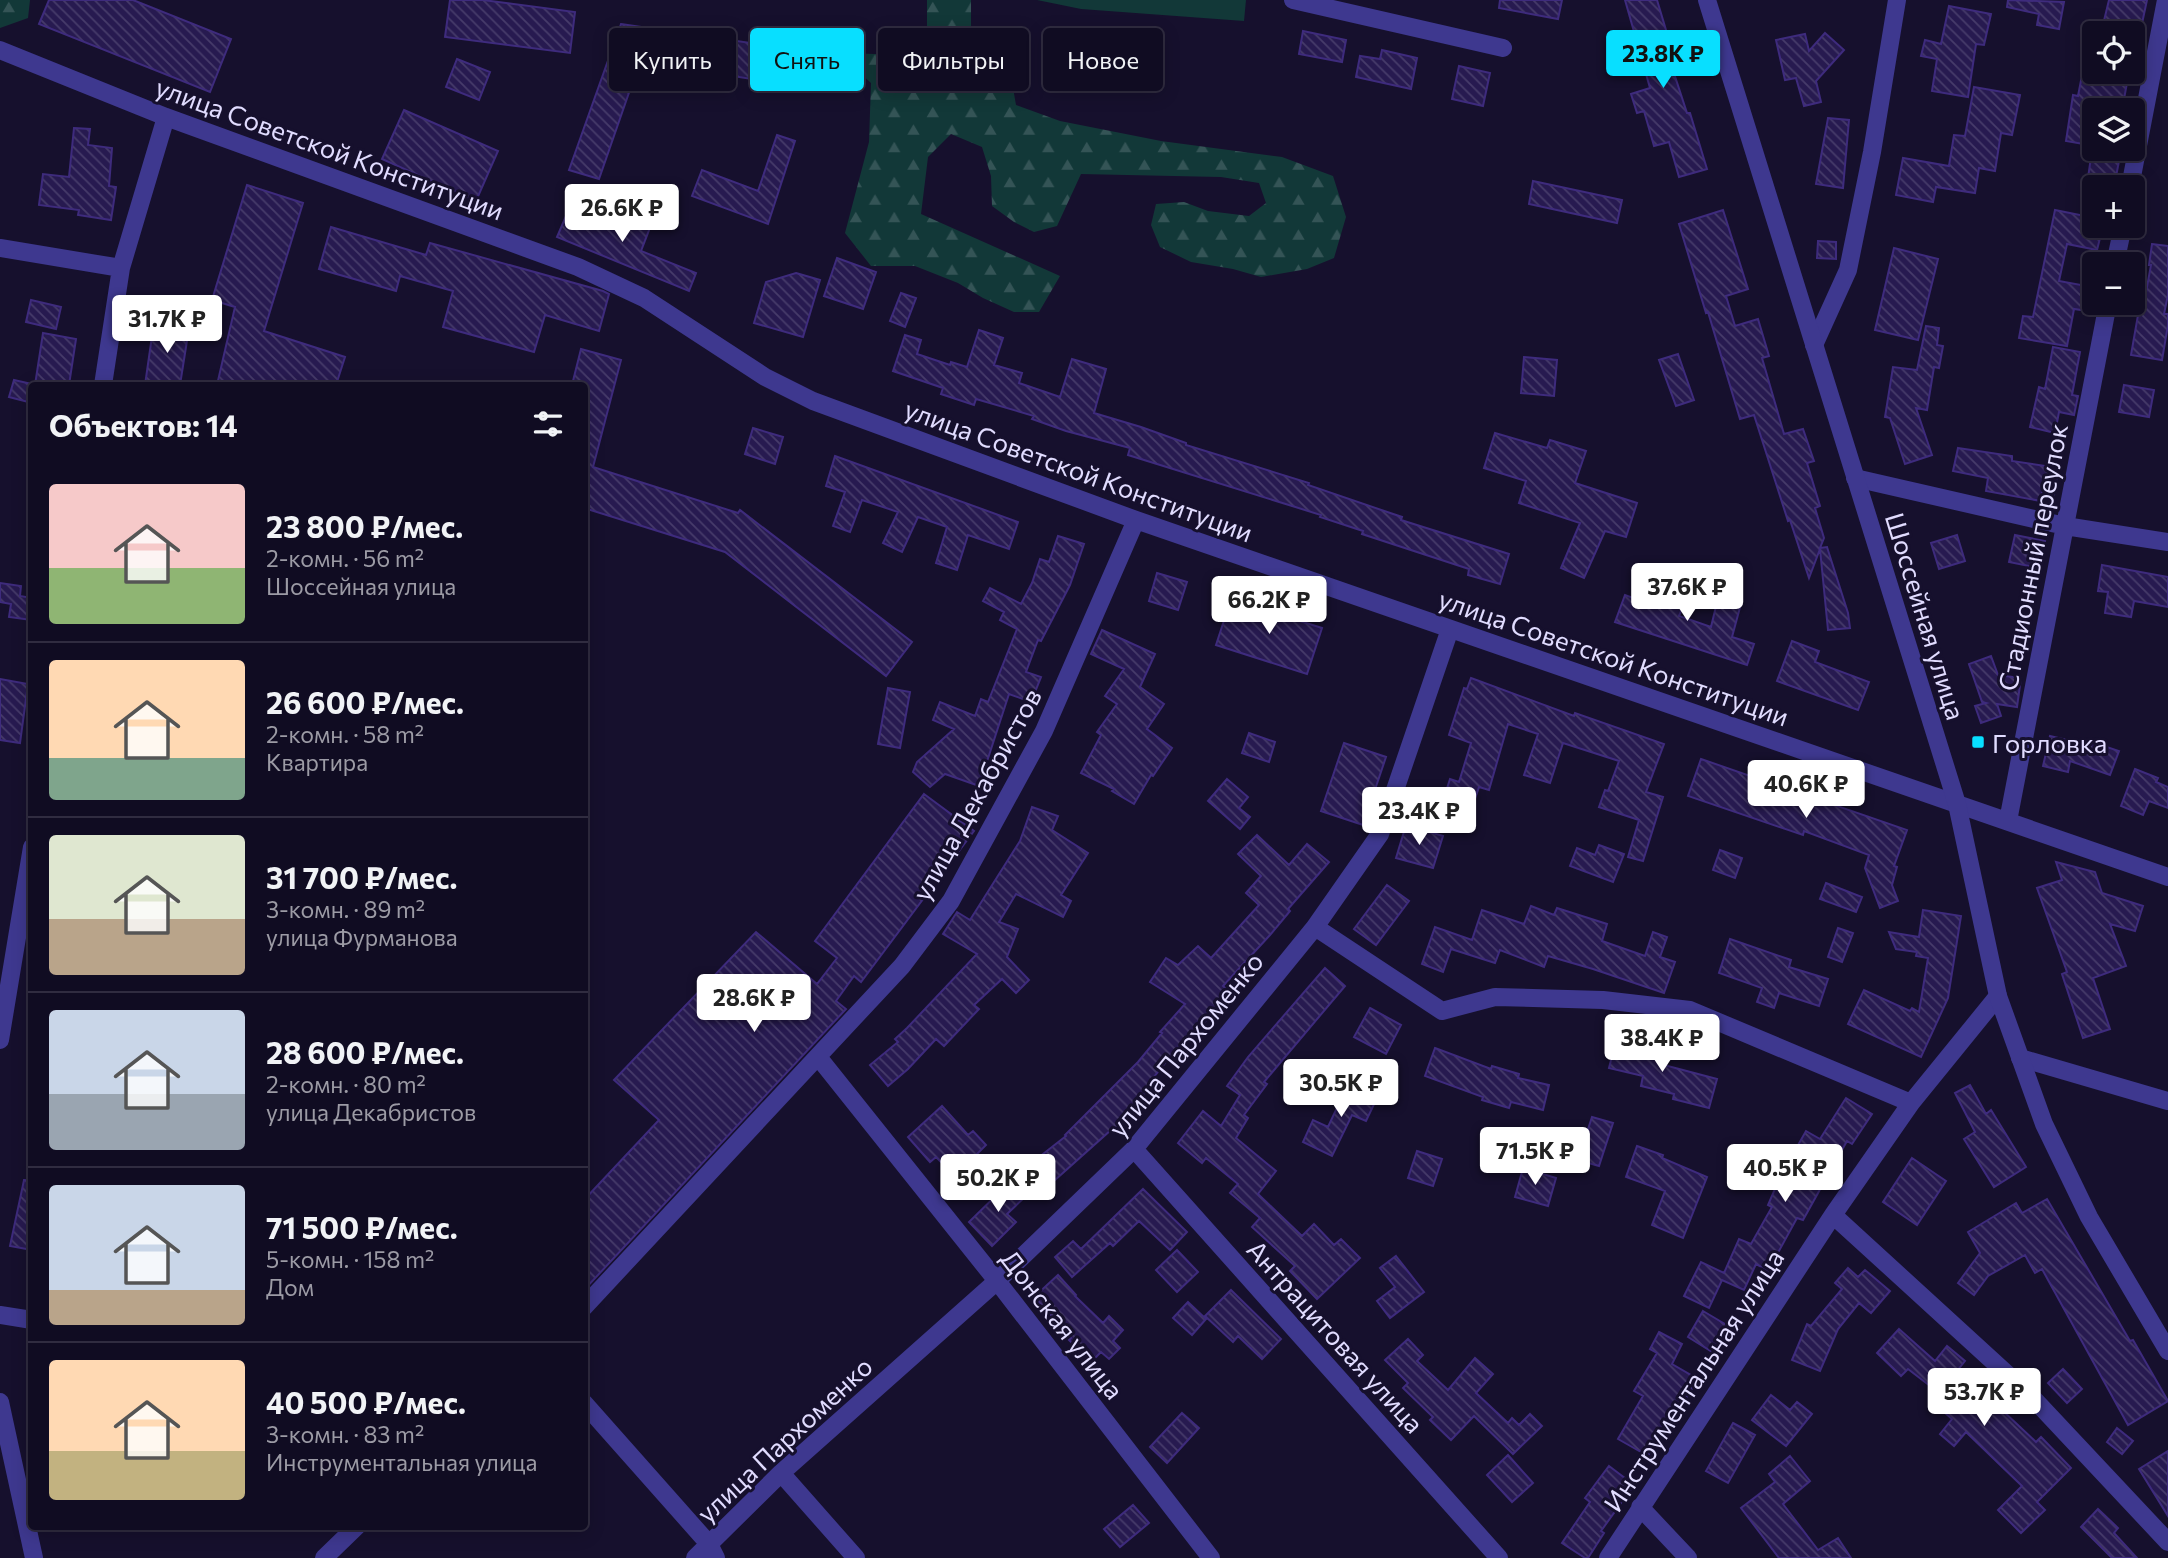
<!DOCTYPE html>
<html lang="ru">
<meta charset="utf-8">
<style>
body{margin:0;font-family:Commissioner,sans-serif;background:#19152a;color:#f1f3f6;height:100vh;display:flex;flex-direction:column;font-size:26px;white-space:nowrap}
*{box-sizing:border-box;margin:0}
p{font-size:23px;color:#9c9ba5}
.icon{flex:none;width:38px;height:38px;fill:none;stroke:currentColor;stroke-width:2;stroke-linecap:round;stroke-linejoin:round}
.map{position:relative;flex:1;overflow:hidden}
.sheet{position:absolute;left:28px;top:382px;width:560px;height:1148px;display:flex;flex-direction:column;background:#100c22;border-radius:7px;box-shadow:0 4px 18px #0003,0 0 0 2px #302c40}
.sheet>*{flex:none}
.banner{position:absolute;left:609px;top:28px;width:665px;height:63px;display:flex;gap:14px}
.controls{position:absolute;left:2082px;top:21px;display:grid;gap:14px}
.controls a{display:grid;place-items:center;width:63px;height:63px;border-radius:7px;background:#100c22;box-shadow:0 4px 18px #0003,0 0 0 2px #302c40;font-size:35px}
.price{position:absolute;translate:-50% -60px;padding:0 16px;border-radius:7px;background:#fff;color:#222;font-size:23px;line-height:46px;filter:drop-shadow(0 2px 4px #0008)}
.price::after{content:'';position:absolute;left:50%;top:42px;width:21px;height:16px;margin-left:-10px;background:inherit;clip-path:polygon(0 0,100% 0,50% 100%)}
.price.active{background:#08dfff;color:#111}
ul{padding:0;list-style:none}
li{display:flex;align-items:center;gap:21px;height:175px;padding:0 21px}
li+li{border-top:2px solid #302c40}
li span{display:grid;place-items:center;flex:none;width:196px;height:140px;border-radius:7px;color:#555}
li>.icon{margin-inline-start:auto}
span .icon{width:84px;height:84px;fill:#fffc;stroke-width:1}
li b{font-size:30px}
h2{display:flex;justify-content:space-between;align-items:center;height:84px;padding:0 21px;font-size:30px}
.pill{padding:0 24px;border-radius:7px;background:#100c22;box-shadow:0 4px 18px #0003,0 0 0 2px #302c40;font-size:24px;line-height:63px}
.pill.active{background:#08dfff;color:#111}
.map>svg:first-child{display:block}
.forest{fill:url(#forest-firs)}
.park{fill:#123838}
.building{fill:url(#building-back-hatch);stroke:#3e2b7d;stroke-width:2}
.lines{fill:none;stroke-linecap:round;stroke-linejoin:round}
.minor{stroke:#3e388f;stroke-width:18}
.tertiary{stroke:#3e388f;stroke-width:18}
.poi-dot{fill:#08dfff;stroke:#16102d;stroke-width:2.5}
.labels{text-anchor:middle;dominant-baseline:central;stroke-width:6;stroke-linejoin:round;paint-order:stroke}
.street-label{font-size:26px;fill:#e1dcff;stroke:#16102d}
.poi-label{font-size:26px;fill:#e1dcff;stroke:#16102d;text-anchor:start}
</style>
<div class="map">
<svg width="2168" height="1558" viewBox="0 0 2168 1558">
<defs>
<pattern id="forest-firs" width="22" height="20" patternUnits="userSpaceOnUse" patternTransform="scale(1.75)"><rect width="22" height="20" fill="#123838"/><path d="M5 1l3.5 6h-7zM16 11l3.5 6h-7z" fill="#345456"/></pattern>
<pattern id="building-back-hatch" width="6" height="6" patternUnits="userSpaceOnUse" patternTransform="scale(1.75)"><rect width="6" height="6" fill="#271a50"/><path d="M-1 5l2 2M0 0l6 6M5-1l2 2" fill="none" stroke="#463b6a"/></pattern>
</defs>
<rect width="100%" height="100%" fill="#16102d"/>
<path class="forest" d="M0,0H30L28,18L0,28Z
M927,0H971V36L993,53L1010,71L1016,105L1060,121L1161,141L1282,157L1333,176L1346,217L1334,258L1307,269L1261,277L1233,269L1191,262L1160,247L1151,225L1156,204L1184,202L1208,211L1249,216L1266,203L1259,183L1221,177L1081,174L1057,226L1034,232L1014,222L992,206L991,176L982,147L951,134L928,157L921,214L1060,276L1039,312H1014L983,298L958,283L915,266H871L845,233L869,142L871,83L858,71L828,67L813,52L905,55L927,40Z"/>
<path class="park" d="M1037,0H1246L1244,21L1081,9Z"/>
<path class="building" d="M49,0H133L231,39L210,92L39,24Z
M450,0H483L575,12L570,53L445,37Z
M1500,0H1562L1558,19L1499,8Z
M1625,0H1657L1675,60L1670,61L1687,113H1690L1707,169L1679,177L1669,142L1654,146L1644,111L1637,113L1631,94L1650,88Z
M2008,0L2064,2L2059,29L2037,25L2039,14L2007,7Z
M2109,0H2147L2140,33H2101Z
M1949,6L1991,14L1984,45L1976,44L1968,97L1932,91L1937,59L1921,56L1925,40L1941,44Z
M621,24L771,46L764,81L640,61L599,179L569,170Z
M1303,31L1346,40L1342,62L1299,54Z
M1825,33L1844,50L1816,81L1821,102L1804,106L1796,78L1785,80L1776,40L1805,34L1809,51Z
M1382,50L1417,58L1411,89L1356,77L1360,56L1380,59Z
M457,59L490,72L479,100L446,87Z
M1459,66L1490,73L1483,106L1452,99Z
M2083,70L2129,72L2122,110H2095V146L2066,141L2073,95L2078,96Z
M1974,87L2020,95L2012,135L2001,133L1995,171L1979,168L1975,193L1936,187L1933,202L1896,195L1903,158L1949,166L1954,135L1965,136Z
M404,110L498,151L476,201L382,159Z
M1828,118L1849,120L1843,188L1816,184Z
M74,128L90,129L88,145L112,148L109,186L116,187L111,220L78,215L79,210L39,205L43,174L69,177Z
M777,135L795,141L768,224L692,196L702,170L758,191Z
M2091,157L2119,161L2114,187L2087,185Z
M1533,181L1622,200L1617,223L1529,204Z
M247,185L303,203L264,331L345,357L336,385H217L235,307L212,300Z
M606,207L651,225L641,251L696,273L689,291L557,237L569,209L600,222Z
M1723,210L1748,289L1726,296L1735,326L1758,319L1769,356L1762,358L1784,434L1803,429L1814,461L1807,463L1820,506L1815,508L1824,538L1820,548L1827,547L1848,613L1850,628L1828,630L1820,549L1809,578L1790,520L1788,521L1754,415L1740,419L1708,312L1706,313L1679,224Z
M2055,210L2095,218V226H2103L2097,250L2067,244L2059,281L2092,287L2088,311L2074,309L2067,346L2019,338L2023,316L2033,317Z
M331,227L426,255L430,243L603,291L609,294L599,331L545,315L534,352L443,327L453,291L400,276L396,291L319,269Z
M1818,241L1836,242V259L1817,258Z
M2152,244L2168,246V295L2164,314H2168V325L2162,360L2131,355L2141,298H2145L2151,265H2149Z
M1894,248L1938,259L1918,340L1875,330Z
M837,258L876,272L863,309L824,296Z
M796,273L820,280L803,337L754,323L766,282Z
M901,293L916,298L905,327L890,321Z
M31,300L61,307L56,329L26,322Z
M154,322L189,328L180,385H145Z
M1926,326L1939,328L1937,345L1943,346L1939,368L1934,367L1927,410L1916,408L1932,455L1905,464L1890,418L1885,417L1893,367L1917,370Z
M979,330L1003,338L994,365L1022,373L1019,383L1060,397L1072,359L1106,369L1094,413L1141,427L1186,443V445L1309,483L1308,485L1402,517L1401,520L1509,554L1500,584L1468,575L1469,569L1362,534L1363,531L1320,517L1321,515L1128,455L1130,448L1066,431L1032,419L1034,416L976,399L974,405L941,394L943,388L893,371L905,335L921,340L917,354L950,365L951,362L967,367Z
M43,333L76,339L69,385H35Z
M2053,347L2080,352L2072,395L2078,396L2074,415L2059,412L2055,433L2030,427L2039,387L2045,389Z
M581,349L621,360L593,467L738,513L740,510L912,642L886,676L725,552L584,508V385H572Z
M1678,354L1694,400L1676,406L1659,360Z
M1524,357L1557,360L1554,396L1521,393Z
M14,380L32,384V403L9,397Z
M2124,385L2154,390L2149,417L2119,412Z
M753,428L783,437L775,464L745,454Z
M1495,433L1547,448L1550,440L1586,451L1575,483L1637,503L1626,537L1605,531L1584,578L1561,568L1580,523L1519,503L1526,481L1484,468Z
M1958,448L2012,456V461L2059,468L2054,495L2042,493L2041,501L1986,491L1988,478L1953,471Z
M835,456L1018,522L1009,549L968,535L957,570L936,563L947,527L918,517L902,552L883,543L898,512L862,500L850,532L833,526L845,492L826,486Z
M1957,535L1965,561L1939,569L1931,543Z
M2015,535L2045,541L2039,568L2009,562Z
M1058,536L1084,544L1070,585L1041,641L1038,640L1026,672L1041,677L1031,702L1009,694L979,786L945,774L930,787L913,772L917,762L954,729L933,720L940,702L975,716L981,699L988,702L1017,629L1000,620L1004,612L983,601L990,588L1021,604L1032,583L1040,559L1049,562Z
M2102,565L2168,577V607L2134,601L2131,617L2105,613L2108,592L2098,591Z
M1157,573L1187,582L1178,610L1149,601Z
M0,583L21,586L20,596L32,598V620L9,617L11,604L0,602Z
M1659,583L1688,594L1679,616L1711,627L1719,594L1742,600L1732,637L1754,644L1747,665L1615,622L1625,595L1650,604Z
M1231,599L1322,628L1307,674L1216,645Z
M1102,630L1155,654L1140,687L1164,704L1147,729L1172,748L1153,776L1151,775L1134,804L1112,791L1114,789L1081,773L1101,735L1097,732L1117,704L1105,696L1124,669L1091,654Z
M1792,641L1819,651L1815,662L1869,682L1858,710L1777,681Z
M1991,656L1998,675L2021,678L2017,707L1997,704L2001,716L1981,723L1975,706L1986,703L1982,702L1969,664Z
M1471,678L1574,716L1575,713L1664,744L1646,792L1663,797L1643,861L1628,857L1639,820L1599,807L1605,790L1608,791L1619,761L1563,743L1550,783L1524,775L1538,734L1508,724L1489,790L1479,787L1464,831L1436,823L1450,779L1459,782L1471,743L1449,735L1464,688L1467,689Z
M0,679L28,684L20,743L0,740Z
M888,688L910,692L900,748L878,744Z
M1249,733L1275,742L1269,762L1242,753Z
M2050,736L2084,744L2086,740L2119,751L2110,775L2070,761L2068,772L2043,766Z
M1344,743L1386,757L1363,825L1321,811Z
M1701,759L1907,830L1894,866L1897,867L1892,885L1898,901L1880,908L1865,868L1869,855L1804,831L1803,835L1688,796Z
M2135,769L2158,778L2156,782L2168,787V808L2149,801L2143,815L2121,806Z
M1227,779L1248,797L1239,808L1250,817L1240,829L1208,801Z
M924,794L974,831L861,982L854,976L836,1001L846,1009L584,1290V1200L659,1120L614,1080L756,932L817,984L837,958L815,941Z
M1032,807L1058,816L1052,830L1088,853L1061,895L1071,901L1063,917L1016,894L999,922L1018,929L1007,957L1029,980L1016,993L1002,979L974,1005L979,1009L944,1046L936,1039L908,1069L888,1086L870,1065L898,1042L895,1039L907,1028L977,954L943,934L957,912L970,920L1020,841Z
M1406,825L1443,836L1433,868L1396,858Z
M1257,835L1289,865L1307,844L1329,862L1288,909L1290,911L1270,935L1223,986L1231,993L1180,1049L1178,1047L1154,1077L1157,1080L1125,1115L1127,1117L1113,1132L1111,1130L1055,1180L1038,1158L1066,1136L1065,1135L1138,1062L1162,1033L1160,1032L1185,1004L1150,982L1166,958L1178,965L1198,946L1211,958L1259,905L1246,893L1261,876L1238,854Z
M1599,845L1624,854L1613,882L1570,866L1577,848L1595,855Z
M1720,850L1742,858L1735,878L1713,870Z
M2056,862L2095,872L2102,893L2143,906L2135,931L2110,924L2126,966L2093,978L2110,1029L2083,1038L2062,974L2067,972L2037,888L2062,880Z
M1826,883L1862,897L1856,912L1820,899Z
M1387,885L1409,901L1376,945L1354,929Z
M1531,906L1554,915L1557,908L1607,924L1602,941L1645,956L1653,932L1667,937L1660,957L1675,962L1664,993L1593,969L1548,956L1544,967L1500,950L1495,963L1451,949L1443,972L1422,964L1435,927L1472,940L1482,910L1524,924Z
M1923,910L1961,916L1948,998L1921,1057L1848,1024L1864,990L1910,1011L1912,1008L1919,1012L1928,958L1916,956L1917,952L1896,949L1889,932L1919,937Z
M1838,928L1853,933L1842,962L1828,957Z
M1730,939L1791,960L1789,967L1828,979L1819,1006L1779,993L1774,1008L1757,1002L1762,988L1719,973Z
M1325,968L1345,986L1264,1082L1267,1084L1244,1115L1248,1118L1236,1138L1276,1171L1258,1194L1302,1236L1314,1224L1334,1245L1341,1239L1360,1258L1317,1299L1290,1271L1295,1266L1252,1227L1260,1218L1230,1193L1238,1184L1206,1158L1202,1163L1178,1143L1203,1111L1221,1126L1240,1095L1227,1086L1248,1057Z
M1370,1008L1401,1025L1386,1054L1354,1037Z
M1617,1036L1647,1043L1644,1055L1665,1060L1664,1065L1717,1079L1709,1108L1673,1099L1674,1094L1641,1086L1643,1076L1609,1068Z
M1435,1048L1491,1069L1492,1066L1519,1074L1518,1078L1549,1085L1543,1110L1511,1102L1509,1108L1482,1100L1483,1097L1425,1076Z
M1349,1082L1378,1096L1366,1121L1352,1115L1332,1156L1303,1142L1313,1120L1328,1127Z
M1970,1085L1986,1114L1991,1110L2026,1167L1994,1187L1964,1139L1975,1132L1955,1093Z
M1846,1098L1872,1114L1852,1144L1847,1141L1803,1220L1797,1218L1768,1271L1756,1264L1744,1290L1722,1280L1709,1308L1684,1296L1701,1262L1724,1273L1739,1239L1751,1244L1772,1207L1768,1205L1781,1175L1806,1131L1820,1139Z
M942,1106L968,1135L973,1131L986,1145L955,1176L936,1157L930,1162L908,1137Z
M1592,1117L1613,1123L1599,1166L1578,1160Z
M1637,1146L1663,1155L1662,1158L1707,1177L1683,1238L1652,1225L1665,1191L1626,1177Z
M1417,1151L1442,1159L1433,1186L1408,1178Z
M1912,1158L1946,1181L1917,1225L1883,1202Z
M1523,1168L1556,1178L1548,1206L1515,1197Z
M24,1180L32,1181V1250L10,1246Z
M1012,1180L1026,1196L1007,1214L1016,1222L992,1246L969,1222Z
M1143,1189L1187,1232L1170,1250L1139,1221L1113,1246L1110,1243L1072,1277L1055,1257L1073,1241L1081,1249Z
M2047,1199L2130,1341L2133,1340L2168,1401L2128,1425L2042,1269L2035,1273L2025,1255L1988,1276L1974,1295L1958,1283L1980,1253L1968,1232L2016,1203L2022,1213Z
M1177,1250L1198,1272L1177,1292L1156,1270Z
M1396,1256L1424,1292L1390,1318L1377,1301L1395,1287L1380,1268Z
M1848,1268L1858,1277L1865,1270L1890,1291L1871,1313L1859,1303L1838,1329L1820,1371L1792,1360L1807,1324L1811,1326L1842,1289L1835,1283Z
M1058,1275L1076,1295L1075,1296L1103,1323L1109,1316L1123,1330L1113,1341L1120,1348L1109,1359L1101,1352L1091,1362L1069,1340L1071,1338L1034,1297Z
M1231,1290L1281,1339L1262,1359L1238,1336L1233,1342L1205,1316Z
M1188,1302L1206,1319L1192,1335L1173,1318Z
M1703,1311L1730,1327L1714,1353L1688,1337Z
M1899,1329L1935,1361L1947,1346L1965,1361L1949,1381L1975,1403L1988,1390L2005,1407L2002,1410L2036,1442L2041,1437L2071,1468L2037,1502L2045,1510L2021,1533L1998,1510L2022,1486L1966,1432L1954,1446L1940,1434L1952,1419L1936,1405L1943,1396L1908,1369L1901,1376L1877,1353Z
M1659,1332L1682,1344L1672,1364L1698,1379L1675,1416L1672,1414L1648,1456L1618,1439L1643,1396L1634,1391L1657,1353L1650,1349Z
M1408,1339L1423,1355L1417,1361L1448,1390L1475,1358L1493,1374L1476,1393L1508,1423L1512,1418L1519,1425L1530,1414L1542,1426L1513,1454L1474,1416L1451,1440L1430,1420L1433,1417L1403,1388L1408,1383L1385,1360Z
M2063,1369L2082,1389L2067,1403L2048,1383Z
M1771,1395L1790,1410L1797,1402L1812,1414L1786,1446L1752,1420Z
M1182,1413L1199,1428L1167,1463L1150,1447Z
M1733,1423L1755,1435L1728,1483L1706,1471Z
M2117,1428L2133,1441L2122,1454L2107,1442Z
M2168,1451V1516L2139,1469Z
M1508,1455L1533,1483L1512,1502L1487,1475Z
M1790,1456L1810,1481L1783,1504L1818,1550L1838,1538L1851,1558H1779L1741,1508L1775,1482L1769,1474Z
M1609,1466L1634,1485L1601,1531L1604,1533L1588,1558H1585L1562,1543L1590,1502L1585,1498Z
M1133,1505L1149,1523L1120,1547L1104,1529Z
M2098,1509L2118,1528L2114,1533L2137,1558H2112L2081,1527Z"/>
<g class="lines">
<path class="minor" d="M1293,0L1503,48
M0,50L166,117L578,267L644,298L765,377L813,401L1136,520L2168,877
M2130,187L2166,0
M0,248L121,268
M2115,264L2123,226
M1814,345L1848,270L1872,152L1897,0
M103,385L121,268L166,117
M1855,478L2065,526L2168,542
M2008,821L2108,303
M1315,927L1442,1011L1495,997L1603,1000L1690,1010L1911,1103
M0,1040L32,847
M819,1058L997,1281L1211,1558
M2020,1058L2168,1101
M1134,1149L1499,1558
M1833,1215L2029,1394L2168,1542
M584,1307L902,966L951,901L1044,731L1136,520
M0,1315L32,1320
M0,1402L34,1558
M584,1403L709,1544L716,1558
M781,1473L856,1558
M1640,1507L1688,1558
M324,1558L357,1526
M695,1558L781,1473L997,1281L1134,1149L1315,927L1380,834L1450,629
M1608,1558L1833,1215L1911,1103L1998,996"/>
<path class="tertiary" d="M1707,0L1957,804L1998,996L2044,1124L2089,1217L2168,1351"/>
</g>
<rect class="poi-dot" x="1971" y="735" width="14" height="14" rx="3.5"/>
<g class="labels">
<g class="street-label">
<text transform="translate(330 148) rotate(20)">улица Советской Конституции</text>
<text transform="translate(1079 470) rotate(20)">улица Советской Конституции</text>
<text transform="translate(2032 557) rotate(-79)">Стадионный переулок</text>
<text transform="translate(1926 616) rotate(73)">Шоссейная улица</text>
<text transform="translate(1614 657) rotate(19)">улица Советской Конституции</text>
<text transform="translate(976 794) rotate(-61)">улица Декабристов</text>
<text transform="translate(1185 1044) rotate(-51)">улица Пархоменко</text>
<text transform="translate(1063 1324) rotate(52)">Донская улица</text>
<text transform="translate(1336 1336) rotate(48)">Антрацитовая улица</text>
<text transform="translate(1693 1380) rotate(-57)">Инструментальная улица</text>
<text transform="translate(784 1439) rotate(-43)">улица Пархоменко</text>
</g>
<g class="poi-label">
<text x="1992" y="742">Горловка</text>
</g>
</g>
</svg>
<div class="controls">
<a><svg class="icon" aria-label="locate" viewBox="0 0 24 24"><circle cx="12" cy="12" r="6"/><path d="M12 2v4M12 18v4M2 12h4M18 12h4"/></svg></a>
<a><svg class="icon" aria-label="layers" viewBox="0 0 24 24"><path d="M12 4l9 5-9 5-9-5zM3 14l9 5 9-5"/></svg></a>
<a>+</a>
<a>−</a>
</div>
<b class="price active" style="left:1663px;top:90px">23.8K ₽</b>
<b class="price" style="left:622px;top:244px">26.6K ₽</b>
<b class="price" style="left:167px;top:355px">31.7K ₽</b>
<b class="price" style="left:1687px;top:623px">37.6K ₽</b>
<b class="price" style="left:1269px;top:636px">66.2K ₽</b>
<b class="price" style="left:1806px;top:820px">40.6K ₽</b>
<b class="price" style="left:1419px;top:847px">23.4K ₽</b>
<b class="price" style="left:754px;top:1034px">28.6K ₽</b>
<b class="price" style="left:1662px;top:1074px">38.4K ₽</b>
<b class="price" style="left:1341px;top:1119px">30.5K ₽</b>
<b class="price" style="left:1535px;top:1187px">71.5K ₽</b>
<b class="price" style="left:1785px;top:1204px">40.5K ₽</b>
<b class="price" style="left:998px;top:1214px">50.2K ₽</b>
<b class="price" style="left:1984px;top:1428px">53.7K ₽</b>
<div class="banner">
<a class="pill">Купить</a>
<a class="pill active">Снять</a>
<a class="pill">Фильтры</a>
<a class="pill">Новое</a>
</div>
<section class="sheet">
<h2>Объектов: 14<svg class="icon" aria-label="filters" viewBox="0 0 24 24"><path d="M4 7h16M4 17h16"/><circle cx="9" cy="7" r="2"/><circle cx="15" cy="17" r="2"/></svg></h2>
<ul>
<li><span style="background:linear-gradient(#f6c9c9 60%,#8fb573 0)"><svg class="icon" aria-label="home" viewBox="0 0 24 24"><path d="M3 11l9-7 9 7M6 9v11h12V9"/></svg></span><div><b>23 800 ₽/мес.</b><p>2-комн. · 56 m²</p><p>Шоссейная улица</p></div></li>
<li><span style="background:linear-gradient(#ffd9b3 70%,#7fa58c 0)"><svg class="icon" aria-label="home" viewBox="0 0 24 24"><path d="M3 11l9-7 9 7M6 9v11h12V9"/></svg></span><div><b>26 600 ₽/мес.</b><p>2-комн. · 58 m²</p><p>Квартира</p></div></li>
<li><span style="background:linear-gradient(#dfe7d0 60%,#b9a48a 0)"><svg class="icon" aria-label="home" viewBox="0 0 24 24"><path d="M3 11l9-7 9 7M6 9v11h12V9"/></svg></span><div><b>31 700 ₽/мес.</b><p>3-комн. · 89 m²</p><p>улица Фурманова</p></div></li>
<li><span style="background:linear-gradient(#c9d6e8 60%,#9aa5b1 0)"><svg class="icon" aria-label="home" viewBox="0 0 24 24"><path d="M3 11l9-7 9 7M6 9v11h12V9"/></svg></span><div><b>28 600 ₽/мес.</b><p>2-комн. · 80 m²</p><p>улица Декабристов</p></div></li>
<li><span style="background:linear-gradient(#c9d6e8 75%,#b9a48a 0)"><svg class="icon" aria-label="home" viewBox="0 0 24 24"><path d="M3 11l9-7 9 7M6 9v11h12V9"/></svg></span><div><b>71 500 ₽/мес.</b><p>5-комн. · 158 m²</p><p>Дом</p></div></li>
<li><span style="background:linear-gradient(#ffd9b3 65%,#c2b280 0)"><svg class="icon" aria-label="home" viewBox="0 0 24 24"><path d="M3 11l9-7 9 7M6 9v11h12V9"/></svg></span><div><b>40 500 ₽/мес.</b><p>3-комн. · 83 m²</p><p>Инструментальная улица</p></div></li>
</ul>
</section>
</div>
